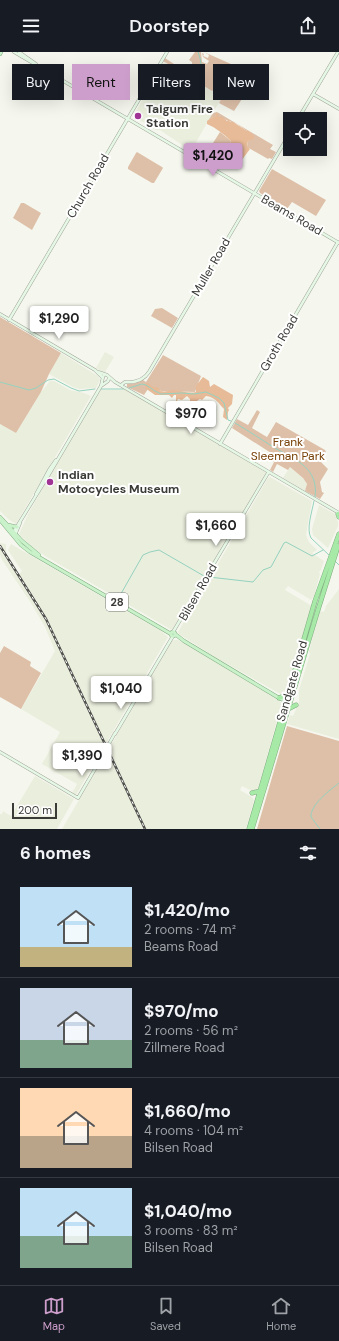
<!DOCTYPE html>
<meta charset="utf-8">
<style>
body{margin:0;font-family:"DM Sans",sans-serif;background:#242831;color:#f1f3f6;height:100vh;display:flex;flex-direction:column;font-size:15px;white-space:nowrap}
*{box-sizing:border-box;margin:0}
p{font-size:13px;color:#9ea1a6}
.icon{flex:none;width:22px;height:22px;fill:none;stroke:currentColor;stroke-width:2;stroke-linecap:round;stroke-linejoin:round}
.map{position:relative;height:777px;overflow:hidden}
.details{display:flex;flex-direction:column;background:#171b24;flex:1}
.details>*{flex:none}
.hud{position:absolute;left:12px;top:12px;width:315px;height:36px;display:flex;gap:8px}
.controls{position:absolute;left:283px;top:60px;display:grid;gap:8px}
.controls a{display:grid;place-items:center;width:44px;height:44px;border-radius:0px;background:#171b24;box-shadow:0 4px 16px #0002;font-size:20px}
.scale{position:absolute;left:12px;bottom:10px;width:45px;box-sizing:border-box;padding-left:4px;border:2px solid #3a3b37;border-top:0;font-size:11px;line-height:14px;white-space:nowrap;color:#3a3b37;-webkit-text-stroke:3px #fff;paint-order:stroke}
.price{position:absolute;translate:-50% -34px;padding:0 9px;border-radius:4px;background:#fff;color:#222;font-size:13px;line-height:26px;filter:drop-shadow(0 1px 2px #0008)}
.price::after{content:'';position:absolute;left:50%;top:24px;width:12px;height:9px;margin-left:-6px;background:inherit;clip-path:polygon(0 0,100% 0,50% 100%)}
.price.selected{background:#cd9ecb;color:#111}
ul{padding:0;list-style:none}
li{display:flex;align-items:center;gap:12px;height:100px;padding:0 20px}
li+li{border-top:1px solid #363941}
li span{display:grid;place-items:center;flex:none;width:112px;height:80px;border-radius:0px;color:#555}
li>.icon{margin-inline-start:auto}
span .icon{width:48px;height:48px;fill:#fffc;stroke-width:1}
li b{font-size:17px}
h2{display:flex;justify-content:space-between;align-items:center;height:48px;padding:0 20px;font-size:17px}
.pill{padding:0 14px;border-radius:0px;background:#171b24;box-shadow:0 4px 16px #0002;font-size:14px;line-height:36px}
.pill.selected{background:#cd9ecb;color:#111}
header{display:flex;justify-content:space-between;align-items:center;height:52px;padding:0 20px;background:#171b24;font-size:18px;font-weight:600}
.tab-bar{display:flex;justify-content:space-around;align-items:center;height:56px;border-top:1px solid #363941;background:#171b24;font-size:11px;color:#9ea1a6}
.tab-bar a{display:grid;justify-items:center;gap:2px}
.tab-bar .selected{color:#cd9ecb}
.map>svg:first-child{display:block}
.built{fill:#eaeedd}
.green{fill:#dec0a9}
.forest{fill:#e7ba98}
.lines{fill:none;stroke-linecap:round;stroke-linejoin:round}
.stream{stroke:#94d2bf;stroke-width:1}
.secondary-casing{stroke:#a3a59c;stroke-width:3.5}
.primary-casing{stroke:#81ac80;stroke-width:4}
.highway-casing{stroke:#81ac80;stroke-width:5}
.secondary{stroke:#e5f8e5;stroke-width:2.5}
.primary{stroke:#caf2ca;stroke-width:3}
.highway{stroke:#a7e9a7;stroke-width:4}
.rail-casing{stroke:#50514d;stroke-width:2.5}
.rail{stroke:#fff;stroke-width:1;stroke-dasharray:3;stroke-linecap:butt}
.poi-dot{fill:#a13596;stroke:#fff;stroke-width:1.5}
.labels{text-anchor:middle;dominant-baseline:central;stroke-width:4;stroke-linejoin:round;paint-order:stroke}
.shield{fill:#fff;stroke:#757673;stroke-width:1}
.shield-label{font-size:11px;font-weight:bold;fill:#3a3b37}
.poi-label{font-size:12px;font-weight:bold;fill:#3a3b37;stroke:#fff;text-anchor:start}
.street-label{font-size:12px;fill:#3a3b37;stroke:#fff}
.park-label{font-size:12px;fill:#784107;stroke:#fff}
</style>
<header><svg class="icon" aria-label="menu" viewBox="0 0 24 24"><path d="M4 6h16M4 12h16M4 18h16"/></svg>Doorstep<svg class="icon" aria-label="share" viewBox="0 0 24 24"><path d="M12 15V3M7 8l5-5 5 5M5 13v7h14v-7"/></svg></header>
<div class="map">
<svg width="339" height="777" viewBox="0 0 339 777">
<rect width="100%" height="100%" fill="#f5f7ee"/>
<path class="built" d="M164,10L222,45L191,99L160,78H156L153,77L154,74L140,69L143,63L136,59Z
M105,300L114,305L105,320L104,321L96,316Z
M61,301L98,324L100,328L96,336L79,337L73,335L49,322Z
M50,329H54L70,338L84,341L91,344L16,472L8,467L0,459V372L16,381L41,340Z
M99,338H127L267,421L172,578L170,577L45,504L31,494L19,482L28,462Z
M290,415L303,426L307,433L305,439L283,426Z
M270,425L312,449L306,483L309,490L317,498L312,501L324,509L321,518L319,520L320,522L314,544L311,548L288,534L285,538L312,554L285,641L282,643L215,605L179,582L178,580L268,426Z
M319,453L335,462L338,470V474L328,496L313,483L312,477Z
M0,491L6,492V501L19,522L22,519L8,498L11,492L161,579L168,585L76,743L72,741L77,732L42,712L60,680L21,657L55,599L45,575L31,551L2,508L0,503Z
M339,537V687L287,672L290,663L293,664L299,650V638L310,602L309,599L320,559L324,560L326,554Z
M174,588H178L268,641V642L282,651L258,736L254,739H252L242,734L240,738L252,745L254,748L246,777H62L171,590Z
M35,724L74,747L57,777H0V762H2L3,759L11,764Z"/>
<path class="green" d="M195,0H201L202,10L207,12L209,9L203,5L202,1L204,2L203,4L208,6L209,3L204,0L231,12L219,32L216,33V36L212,39L163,9L165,6L186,20L188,17L192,18L194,16V18L191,22L193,24L197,18L192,13V10L189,8Z
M226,38L242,47L234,59L219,51Z
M217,60L273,93L270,97L276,100L272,107L269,106L268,107L247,95L248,89L253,85L249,79H247L237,72L218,65L217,61L215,65H213L208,69L213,61Z
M220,80L231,89L227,100L226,110L214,103L219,95L213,91Z
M137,100L162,115L163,116L154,131H152L128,117V115L136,101Z
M272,117L326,148L316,164L292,150L287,157L260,141L259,139Z
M21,151H24L41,161L32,178L13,166Z
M162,256L178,266L172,276L151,264L155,257Z
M0,265L61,301L49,322L41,340L16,381L0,372Z
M163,303L201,324L195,340L161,339L150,334L144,343L127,335V332L135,331L143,328L146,330Z
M257,358L260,360L252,376L267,385L276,370L325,398L326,400L321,410L328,417L320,430L322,440L324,441L320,447L305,439L307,432L303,426L290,415L288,418L277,412L273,420L270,418L274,410L268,406L271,401L232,376L237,367L248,373Z
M4,594L31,610L30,614L41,621L21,657L0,645V601Z
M287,674L339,689V777H257Z"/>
<path class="forest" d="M216,61L218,62V65H222L227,69L229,68L230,70H233L247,79H249L254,84V87L248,89L247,94L250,97L241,109L238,108L235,110H232L231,111L227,109V100L231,89C224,82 216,76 207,72V69L213,65H215Z
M203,325L209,329L210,335L214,332L233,343L232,352L228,356L229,358L228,360L227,368L223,365L224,357C217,350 217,346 206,344L202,348L200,347L195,350L194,353L190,350V347L187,344L182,348L178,347L177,349H176V343H174L172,346L169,343H155L145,336L146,331H148L153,335H156L159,336L160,339C165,340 168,339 173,338C180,338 188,342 196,340V334Z"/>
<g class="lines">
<path class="stream" d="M198,0L200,6L203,24
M0,330L29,338L36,336L48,328L54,327L71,336L79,339L95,337
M129,336L142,332L146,333L155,339L161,342L182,341L194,342L206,340L219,346L224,351L228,368L231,369
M101,337H124
M235,371C249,379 262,388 275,396C296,408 319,416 315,445
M314,449C312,460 306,477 311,486L330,504
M335,509L339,513
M209,525L253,530L263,518L271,515L284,491L286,490L312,504L323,498
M118,547L143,503L150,500L159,498L204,524
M320,777L311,765C310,753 330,738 339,731"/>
<g class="secondary-casing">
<path id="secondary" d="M14,0L339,191
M19,0L36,12
M313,42L339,57
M298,67L338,0
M0,262L95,318L102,325
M9,268L167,0
M98,320L107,323L115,330L339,461
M121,333L125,330C135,331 143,329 149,320L290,81
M101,334L108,329L109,326
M220,392L338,190
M36,442L49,418L56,408
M13,481L48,424L101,334L103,325L104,323
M15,483L20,471
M173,580L268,421
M115,682L173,584
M0,700L78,746L102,705
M101,706L115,681"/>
</g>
<g class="primary-casing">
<path id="primary" d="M0,2L1,0
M0,465L22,489L39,503
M0,468L21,493L30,500L171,582
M8,473L17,475
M171 582a2 2 0 1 1 4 0a2 2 0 1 1-4 0Z
M175,582L184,589L279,646L290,651"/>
</g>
<g class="highway-casing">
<path id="highway" d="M338,462L339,465
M279,646L288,642
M288,657L296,653
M252,741L260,739
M249,777L315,549L339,482
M252,777L317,561L338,494"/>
</g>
<use href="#secondary" class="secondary"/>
<use href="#primary" class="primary"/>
<use href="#highway" class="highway"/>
<g class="rail-casing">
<path id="rail" d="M0,494L46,567L145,777"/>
</g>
<use href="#rail" class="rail"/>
</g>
<g class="poi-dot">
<circle cx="138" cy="64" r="4"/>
<circle cx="50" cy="430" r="4"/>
</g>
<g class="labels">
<rect class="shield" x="106" y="541" width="22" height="18" rx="3"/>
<g class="shield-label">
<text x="117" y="550">28</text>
</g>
<g class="poi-label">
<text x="146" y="57">Taigum Fire<tspan x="146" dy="14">Station</tspan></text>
<text x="58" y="423">Indian<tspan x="58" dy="14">Motocycles Museum</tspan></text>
</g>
<g class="street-label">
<text transform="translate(88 134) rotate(-60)">Church Road</text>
<text transform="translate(292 163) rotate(30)">Beams Road</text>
<text transform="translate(211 215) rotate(-60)">Muller Road</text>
<text transform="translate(279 291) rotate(-60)">Groth Road</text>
<text transform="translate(198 540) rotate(-60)">Bilsen Road</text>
<text transform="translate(292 629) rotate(-74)">Sandgate Road</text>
</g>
<g class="park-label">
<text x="288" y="390">Frank<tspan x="288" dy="14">Sleeman Park</tspan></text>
</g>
</g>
</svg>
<div class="controls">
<a><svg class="icon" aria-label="locate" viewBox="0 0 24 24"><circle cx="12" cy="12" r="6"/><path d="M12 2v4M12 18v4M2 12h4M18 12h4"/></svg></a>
</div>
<div class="scale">200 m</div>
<b class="price selected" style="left:213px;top:125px">$1,420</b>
<b class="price" style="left:59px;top:288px">$1,290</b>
<b class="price" style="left:191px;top:383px">$970</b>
<b class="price" style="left:216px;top:495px">$1,660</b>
<b class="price" style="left:121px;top:658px">$1,040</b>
<b class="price" style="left:82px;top:725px">$1,390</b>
<div class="hud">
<a class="pill">Buy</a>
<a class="pill selected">Rent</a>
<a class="pill">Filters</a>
<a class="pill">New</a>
</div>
</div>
<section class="details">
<h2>6 homes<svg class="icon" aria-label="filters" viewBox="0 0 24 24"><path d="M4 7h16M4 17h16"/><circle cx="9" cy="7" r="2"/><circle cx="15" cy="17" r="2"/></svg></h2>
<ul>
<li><span style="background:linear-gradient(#bfe0f5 75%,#c2b280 0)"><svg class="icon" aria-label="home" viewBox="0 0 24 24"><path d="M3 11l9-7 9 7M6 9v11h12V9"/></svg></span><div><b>$1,420/mo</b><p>2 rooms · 74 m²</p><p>Beams Road</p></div></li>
<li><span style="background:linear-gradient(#c9d6e8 65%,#7fa58c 0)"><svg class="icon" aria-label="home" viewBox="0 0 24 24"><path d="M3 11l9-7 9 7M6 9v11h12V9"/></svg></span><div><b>$970/mo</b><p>2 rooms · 56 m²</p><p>Zillmere Road</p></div></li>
<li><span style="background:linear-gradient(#ffd9b3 60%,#b9a48a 0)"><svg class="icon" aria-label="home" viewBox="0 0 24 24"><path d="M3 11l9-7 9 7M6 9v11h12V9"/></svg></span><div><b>$1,660/mo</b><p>4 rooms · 104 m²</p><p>Bilsen Road</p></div></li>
<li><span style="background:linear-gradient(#bfe0f5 60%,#7fa58c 0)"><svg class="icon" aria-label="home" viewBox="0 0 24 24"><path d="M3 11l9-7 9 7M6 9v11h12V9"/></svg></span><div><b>$1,040/mo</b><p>3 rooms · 83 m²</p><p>Bilsen Road</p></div></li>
</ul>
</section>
<nav class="tab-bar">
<a class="selected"><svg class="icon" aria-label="map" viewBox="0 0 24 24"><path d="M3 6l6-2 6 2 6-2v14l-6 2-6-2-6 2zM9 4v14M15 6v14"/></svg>Map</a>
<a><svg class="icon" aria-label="saved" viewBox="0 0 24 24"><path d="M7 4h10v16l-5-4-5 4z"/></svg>Saved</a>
<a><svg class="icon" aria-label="home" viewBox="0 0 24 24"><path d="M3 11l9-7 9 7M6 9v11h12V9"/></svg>Home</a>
</nav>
